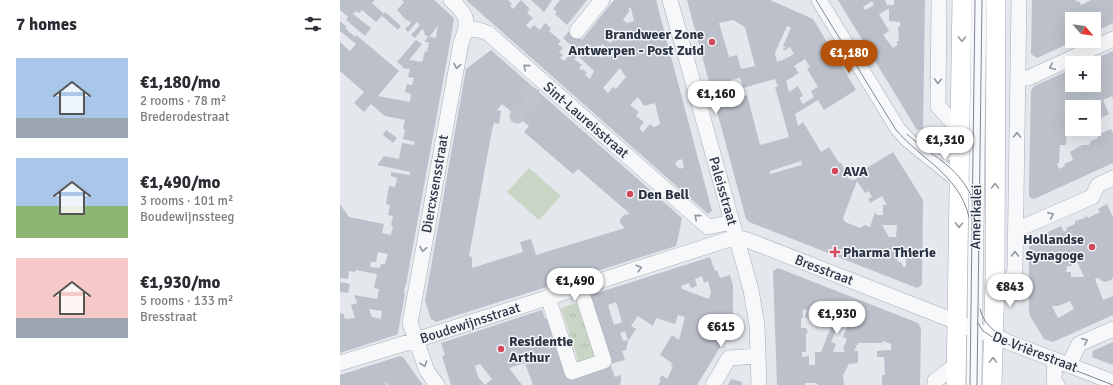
<!DOCTYPE html>
<meta charset="utf-8">
<style>
body{margin:0;font-family:Signika,sans-serif;background:#f7f7f7;color:#2b2b33;height:100vh;display:flex;flex-direction:column;font-size:15px;white-space:nowrap}
*{box-sizing:border-box;margin:0}
p{font-size:13px;color:#7c7c81}
.icon{flex:none;width:22px;height:22px;fill:none;stroke:currentColor;stroke-width:2;stroke-linecap:round;stroke-linejoin:round}
.map{position:relative;flex:1;overflow:hidden}
.details{display:flex;flex-direction:column;background:#fff;width:340px}
.details>*{flex:none}
.needle{width:26px;rotate:118deg}
.buttons{position:absolute;left:725px;top:12px;display:grid;gap:8px}
.buttons a{display:grid;place-items:center;width:36px;height:36px;border-radius:0px;background:#fff;box-shadow:0 4px 16px #0002;font-size:20px}
.price{position:absolute;translate:-50% -34px;padding:0 9px;border-radius:14px;background:#fff;color:#222;font-size:13px;line-height:26px;filter:drop-shadow(0 1px 2px #0008)}
.price::after{content:'';position:absolute;left:50%;top:24px;width:12px;height:9px;margin-left:-6px;background:inherit;clip-path:polygon(0 0,100% 0,50% 100%)}
.price.active{background:#b45309;color:#fff}
ul{padding:0;list-style:none}
li{display:flex;align-items:center;gap:12px;height:100px;padding:0 16px}
li span{display:grid;place-items:center;flex:none;width:112px;height:80px;border-radius:0px;color:#555}
li>.icon{margin-inline-start:auto}
span .icon{width:48px;height:48px;fill:#fffc;stroke-width:1}
li b{font-size:17px}
h2{display:flex;justify-content:space-between;align-items:center;height:48px;padding:0 16px;font-size:17px}
main{display:flex;flex:1;min-height:0}
.map>svg:first-child{display:block}
.park{fill:url(#park-tufts)}
.pitch{fill:#c9d6c5}
.building{fill:#bbc0ca;fill-rule:evenodd}
.lines{fill:none;stroke-linecap:round;stroke-linejoin:round}
.minor-tunnel{stroke:#bfc3cb;stroke-width:15;stroke-dasharray:15 8;stroke-linecap:butt}
.minor-casing{stroke:#a9aeb7;stroke-width:16}
.major-casing{stroke:#a3abb8;stroke-width:20}
.minor{stroke:#f7f8fa;stroke-width:15}
.major{stroke:#fff;stroke-width:19}
.tram{stroke:#7d8696;stroke-width:1}
.oneway{stroke:#959aa2}
.oneway2{stroke:#9196a0}
.poi-dot{fill:#d1495b;stroke:#f4f6f9;stroke-width:1.5}
.labels{text-anchor:middle;dominant-baseline:central;stroke-width:3;stroke-linejoin:round;paint-order:stroke}
.poi-label{font-size:14px;font-weight:bold;fill:#2b3445;stroke:#f4f6f9;text-anchor:start}
.street-label{font-size:14px;fill:#2b3445;stroke:#f4f6f9}
</style>
<main>
<section class="details">
<h2>7 homes<svg class="icon" aria-label="filters" viewBox="0 0 24 24"><path d="M4 7h16M4 17h16"/><circle cx="9" cy="7" r="2"/><circle cx="15" cy="17" r="2"/></svg></h2>
<ul>
<li><span style="background:linear-gradient(#a9c7e8 75%,#9aa5b1 0)"><svg class="icon" aria-label="home" viewBox="0 0 24 24"><path d="M3 11l9-7 9 7M6 9v11h12V9"/></svg></span><div><b>€1,180/mo</b><p>2 rooms · 78 m²</p><p>Brederodestraat</p></div></li>
<li><span style="background:linear-gradient(#a9c7e8 60%,#8fb573 0)"><svg class="icon" aria-label="home" viewBox="0 0 24 24"><path d="M3 11l9-7 9 7M6 9v11h12V9"/></svg></span><div><b>€1,490/mo</b><p>3 rooms · 101 m²</p><p>Boudewijnssteeg</p></div></li>
<li><span style="background:linear-gradient(#f6c9c9 75%,#9aa5b1 0)"><svg class="icon" aria-label="home" viewBox="0 0 24 24"><path d="M3 11l9-7 9 7M6 9v11h12V9"/></svg></span><div><b>€1,930/mo</b><p>5 rooms · 133 m²</p><p>Bresstraat</p></div></li>
</ul>
</section>
<div class="map">
<svg width="773" height="385" viewBox="0 0 773 385">
<defs>
<pattern id="park-tufts" width="24" height="20" patternUnits="userSpaceOnUse"><rect width="24" height="20" fill="#c9d6c5"/><path d="M3 7l-1-3M5 7V3M7 7l1-3M15 17l-1-3M17 17v-4M19 17l1-3" fill="none" stroke="#adb8ab"/></pattern>
</defs>
<rect width="100%" height="100%" fill="#e4e7ec"/>
<path class="park" d="M240,302L259,360L240,366L221,308Z"/>
<path class="pitch" d="M189,168L221,196L199,220L167,192Z"/>
<path class="building" d="M0,0H35L32,3L44,14L45,12L61,26L58,30L42,16L36,22L22,10L19,13L16,11L13,14L31,28L25,36L6,20L8,17L0,10Z
M62,0H94L114,18L112,32L69,268L66,286H65L64,293H65L58,333L56,335L0,353V314L3,313L5,319L15,318L11,305L17,303L14,295L37,299L39,289L34,288L37,274L16,270L15,272L9,271L8,279L0,278V204L9,217L44,224L42,233L51,235L53,226L51,225L53,216L48,215L50,205L46,204L49,186L55,187L57,178L51,176V172L70,175V172L37,165L44,156L59,159L62,143L74,145L75,142L63,139L65,129H63L65,120L45,116L31,104L24,112L14,103L24,92L0,71V42L10,51L16,44L0,31V21L7,27L5,28L15,37L16,35L21,39L59,71L38,96L70,102L71,94L65,92L67,84L72,85L74,78L68,77L70,69L62,68L63,67L57,62L76,40L82,44L69,60L82,62L85,51L87,52L89,42H84L88,37L84,34L85,32L82,29L75,38L71,35L80,25L77,22L68,32L65,29L71,23L67,20H66L57,10L64,2ZM98,26L96,38L89,37ZM38,252L48,254L45,264H41L40,268L30,267L31,262H36ZM29,309L42,311L41,319L32,317Z
M126,0H168L172,4L170,6L173,9L181,0L190,9L187,13L193,18L186,25L190,29L194,25L200,30L205,23L211,28L209,31L221,41L218,44L223,48L219,52L223,55L220,58L224,61L235,49L223,38L231,29L242,40L274,0H316L372,211L368,214ZM290,7L291,8L294,21L287,23L283,20L290,10L288,9ZM272,28L277,32L271,43L265,39L267,36L270,38L274,33L271,30ZM262,44L268,48L262,58L254,51L258,45L260,47ZM238,56L254,71L250,79L245,75L247,73L243,69L242,71L239,68L242,65L234,59ZM280,68L286,77L276,89L273,87L268,93L263,88ZM298,97L304,106L315,103L320,124L314,127L310,124L303,132L299,128L304,122L296,116L299,112L290,105ZM342,159L344,167L340,169L335,164L337,161Z
M191,0H212L204,12Z
M220,0H247L227,25L215,14L217,12L213,9Z
M347,0H430L473,19L516,90L484,110L478,100L455,114L458,126L463,122L481,152L489,147L499,163L500,162L505,170L504,171L509,179L514,180L526,173L527,174H528L525,169L553,152L583,200L582,285L577,288L409,222L406,219ZM393,20L405,27L415,66L401,69L397,55L389,57L379,23ZM447,26L451,28L443,46L446,47L443,49L444,51L450,47L454,54L441,61V60L437,62L435,53ZM465,59L470,67L467,69L478,87L471,91L474,97L463,104L459,98L463,96L458,86L449,92L446,81L459,73L454,66ZM400,78L403,88L435,79L438,87H435L449,137L420,145L407,95L396,98L391,80ZM461,161L462,165L430,174V171ZM517,181L525,193L529,191L532,197L528,199L530,203L542,196L547,205H543V215H537L535,212L530,227L525,225L520,228L505,222L503,218ZM542,225H557L556,237H549ZM558,258H566V267L562,266V263L557,261Z
M498,0H545L547,5H554V0H585L583,129L577,130ZM532,1L534,5L525,10L523,7ZM548,9H549V21L560,22V27H558L559,41H557V45L553,48L543,35L549,31L539,14Z
M692,0H736L737,2L739,1L741,5L751,0H773V23L754,32V19H732V42L697,58L691,54Z
M151,50L342,218L339,233L336,246L96,322L91,319L85,301L126,69ZM162,104L189,126L184,132L233,174L238,169L289,213L288,215L285,214L280,219V223L285,228L196,255L191,239L180,242L183,252L132,268V257L129,256L152,130L154,123L159,124L161,111L157,110Z
M773,51V99L772,96L763,100L769,114L761,118L753,99L749,101L751,107H732V120H727L726,145H720L719,163L717,164L719,169L725,166L724,164L733,160L730,152L742,145H749L751,141L758,138L757,135L771,129L772,132L773,131V163L694,199L691,198L689,196V185L691,91L694,86L732,69V85H754V63H745Z
M46,130L57,138L53,143L43,135Z
M767,204L773,217V277L771,280L765,282L762,281L758,278L755,279L763,300L773,296V315L713,342L704,339L690,316L689,311V242L691,240L721,226L724,232L727,230L726,228L735,224V221L745,218V216L748,217V218L760,212L758,209ZM733,253L739,266L744,277H731V272H726L727,266H732ZM730,301L734,309L718,318L712,306H718Z
M370,257L375,271L377,270L380,278L390,275L393,286V326L357,385H318L321,381L319,380L322,375L327,379L333,367L331,366L332,363L320,355L332,335L339,340L345,317L338,315L335,324L316,318L313,326L298,316L291,326L296,329L288,341L286,350L282,351L285,360L270,364L249,298L251,295ZM362,276L364,283L368,281L371,292L369,299L342,289L341,286L349,283L351,288L357,286L355,279ZM276,302L282,322L274,325L268,305ZM285,331L288,340L283,341L280,333Z
M438,268L578,323L581,328L580,385H542V375H545L544,357H537V351L551,350V344L543,341L542,343H518L514,351H518V363L509,364L503,375L504,385H478L476,383H465V385H437L433,271ZM464,309L467,310L465,316L466,318H473L478,320L481,314L494,319L481,352H475V365H469V356L462,357V352H466V333H468L466,328H461V318H463V313H462ZM504,323L508,324L503,337L507,339L503,349L505,350L504,352H493L496,344L491,342L498,325L502,327Z
M0,282L10,284L8,293L0,292Z
M202,310L205,319L208,318L227,377L270,364L275,377L281,375V382L280,383L281,385H193L185,363L169,368L182,385H145L152,379L140,364L135,366L138,377L145,385H111L102,356L105,355L101,343Z
M773,342V365L752,357L753,351Z
M60,356L63,357L83,385H48L45,381L46,385H0V375Z
M391,379L402,382V385H388Z"/>
<g class="lines">
<path class="minor-tunnel" d="M193,87L177,116L200,94"/>
<g class="minor-casing">
<path id="minor" d="M330,0L411,290L417,325L419,385
M479,0L558,129L568,140L620,182L623,188
M599,0L598,106L621,132
M127,29L139,30L148,33L368,227L392,222
M237,31L262,0
M678,78H688L773,39
M588,156C602,156 612,153 621,141
M676,230L752,197L758,185L773,178
M396,237L410,241L617,322L638,332L653,334L668,342L773,382
M655,281L669,280L674,275L675,268L679,0
M208,297L232,372L264,361L240,287
M715,360L714,381L717,385
M0,363L76,340L396,237
M729,365L739,344L773,329
M97,385L87,371L70,323L121,43C129,22 129,16 111,0
M373,385L389,358L418,356
M595,385V381L616,365
M634,385L639,0"/>
</g>
<g class="major-casing">
<path id="major" d="M616,385L622,0
M652,385L655,281L656,0"/>
</g>
<use href="#minor" class="minor"/>
<use href="#major" class="major"/>
<path class="tram" d="M476,0L556,130C582,160 619,175 629,217
M567,134C593,158 615,163 632,197
M640,309C644,324 653,331 666,338
M638,323L643,331L657,340L773,385
M630,385L635,0
M637,385L642,0"/>
</g>
<defs><path id="oneway-chevron" d="M-2-3.5L2.5 0L-2 3.5" fill="none" stroke-width="1.6" stroke-linecap="round" stroke-linejoin="round"/></defs>
<g class="oneway">
<use href="#oneway-chevron" transform="translate(622 39) rotate(91)"/>
<use href="#oneway-chevron" transform="translate(655 186) rotate(-90)"/>
<use href="#oneway-chevron" transform="translate(619 225) rotate(91)"/>
<use href="#oneway-chevron" transform="translate(653 360) rotate(-89)"/>
</g>
<g class="oneway2">
<use href="#oneway-chevron" transform="translate(117 66) rotate(100)"/>
<use href="#oneway-chevron" transform="translate(186 67) rotate(-139)"/>
<use href="#oneway-chevron" transform="translate(712 67) rotate(155)"/>
<use href="#oneway-chevron" transform="translate(598 81) rotate(91)"/>
<use href="#oneway-chevron" transform="translate(677 135) rotate(-89)"/>
<use href="#oneway-chevron" transform="translate(711 215) rotate(-24)"/>
<use href="#oneway-chevron" transform="translate(357 217) rotate(-139)"/>
<use href="#oneway-chevron" transform="translate(83 249) rotate(100)"/>
<use href="#oneway-chevron" transform="translate(675 254) rotate(-89)"/>
<use href="#oneway-chevron" transform="translate(299 268) rotate(-17)"/>
<use href="#oneway-chevron" transform="translate(745 341) rotate(-24)"/>
<use href="#oneway-chevron" transform="translate(84 364) rotate(71)"/>
</g>
<g class="poi-dot">
<circle cx="372" cy="42" r="4"/>
<circle cx="495" cy="171" r="4"/>
<circle cx="290" cy="194" r="4"/>
<circle cx="752" cy="247" r="4"/>
<path d="M493 246h4v4h4v4h-4v4h-4v-4h-4v-4h4z"/>
<circle cx="161" cy="349" r="4"/>
</g>
<g class="labels">
<g class="poi-label">
<text x="364" y="34" text-anchor="end">Brandweer Zone<tspan x="364" dy="16">Antwerpen - Post Zuid</tspan></text>
<text x="503" y="171">AVA</text>
<text x="298" y="194">Den Bell</text>
<text x="744" y="239" text-anchor="end">Hollandse<tspan x="744" dy="16">Synagoge</tspan></text>
<text x="503" y="252">Pharma Thierie</text>
<text x="169" y="341">Residentie<tspan x="169" dy="16">Arthur</tspan></text>
</g>
<g class="street-label">
<text transform="translate(246 120) rotate(41)">Sint-Laureisstraat</text>
<text transform="translate(95 184) rotate(-80)">Diercxsensstraat</text>
<text transform="translate(383 191) rotate(74)">Paleisstraat</text>
<text transform="translate(636 217) rotate(-89)">Amerikalei</text>
<text transform="translate(484 270) rotate(21)">Bresstraat</text>
<text transform="translate(130 323) rotate(-18)">Boudewijnsstraat</text>
<text transform="translate(695 352) rotate(21)">De Vrièrestraat</text>
</g>
</g>
</svg>
<div class="buttons">
<a><svg class="needle" viewBox="-14 -14 28 28"><path d="M0-13l5 13h-10z" fill="#e53935"/><path d="M0 13l5-13h-10z" fill="#7c7c81"/></svg></a>
<a>+</a>
<a>−</a>
</div>
<b class="price active" style="left:509px;top:74px">€1,180</b>
<b class="price" style="left:376px;top:115px">€1,160</b>
<b class="price" style="left:605px;top:161px">€1,310</b>
<b class="price" style="left:235px;top:302px">€1,490</b>
<b class="price" style="left:670px;top:308px">€843</b>
<b class="price" style="left:497px;top:335px">€1,930</b>
<b class="price" style="left:381px;top:348px">€615</b>
</div>
</main>
